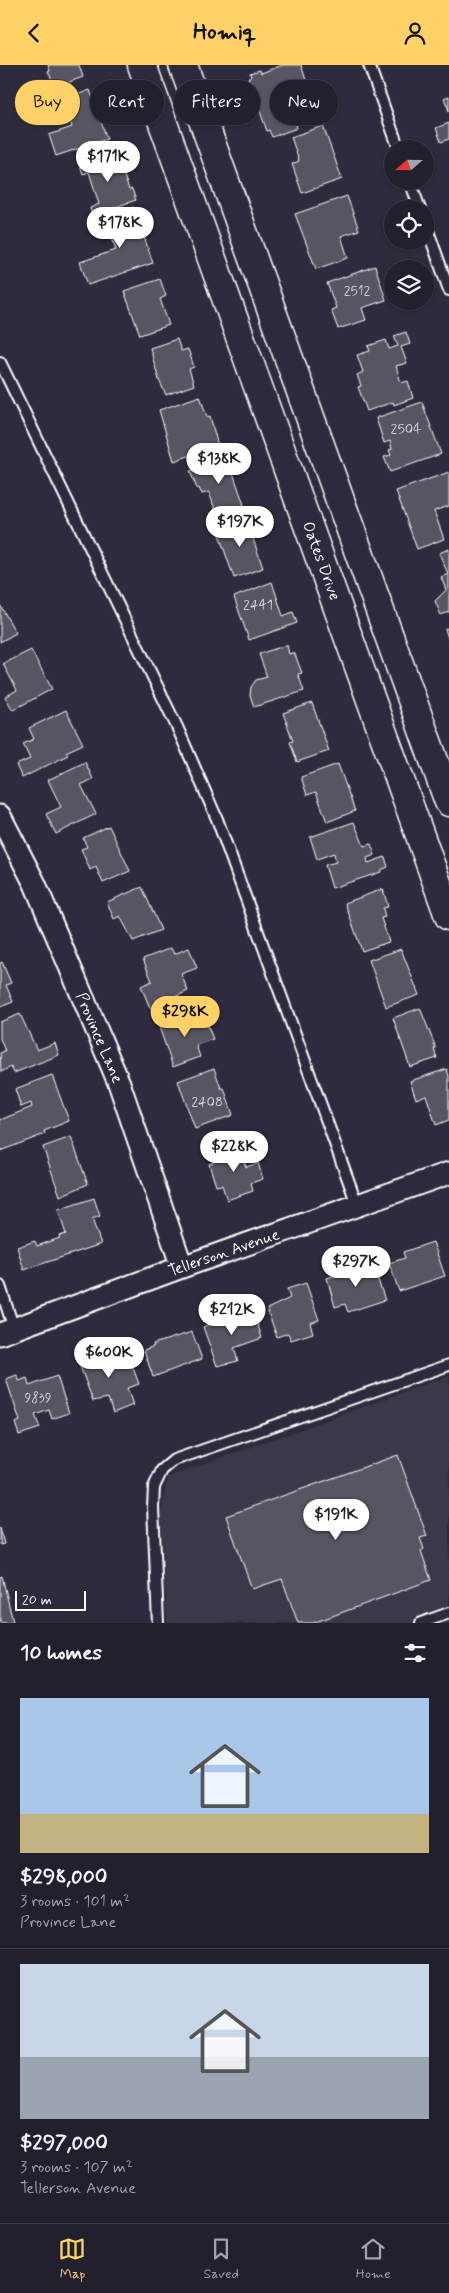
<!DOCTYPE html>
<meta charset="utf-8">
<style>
body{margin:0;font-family:Mynerve,sans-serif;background:#2f2d3a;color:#f1f3f6;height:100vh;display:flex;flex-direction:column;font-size:19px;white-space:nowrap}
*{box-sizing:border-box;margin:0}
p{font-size:16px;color:#a3a3aa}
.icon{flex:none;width:28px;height:28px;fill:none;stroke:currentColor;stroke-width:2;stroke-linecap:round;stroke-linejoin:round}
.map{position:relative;height:1558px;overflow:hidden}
.sheet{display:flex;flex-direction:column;background:#23202e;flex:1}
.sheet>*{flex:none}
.guide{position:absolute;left:15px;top:15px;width:420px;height:45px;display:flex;gap:10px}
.needle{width:32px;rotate:250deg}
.tools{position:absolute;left:384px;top:75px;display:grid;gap:10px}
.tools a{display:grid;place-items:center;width:50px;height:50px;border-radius:50%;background:#23202e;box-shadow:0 1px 4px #0004,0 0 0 1px #403e4a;font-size:25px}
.scale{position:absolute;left:15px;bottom:12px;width:71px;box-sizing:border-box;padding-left:5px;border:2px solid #fff;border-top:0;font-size:14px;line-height:18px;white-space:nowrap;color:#fff;-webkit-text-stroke:4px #2f2a3d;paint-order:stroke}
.price{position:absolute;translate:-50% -42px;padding:0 11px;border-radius:18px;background:#fff;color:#222;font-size:16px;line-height:32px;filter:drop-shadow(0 1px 2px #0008)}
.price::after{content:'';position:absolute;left:50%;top:30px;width:15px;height:11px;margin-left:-8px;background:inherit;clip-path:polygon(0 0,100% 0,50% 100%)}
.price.current{background:#ffd166;color:#111}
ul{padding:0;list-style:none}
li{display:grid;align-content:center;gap:10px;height:265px;padding:0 20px}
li+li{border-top:1px solid #403e4a}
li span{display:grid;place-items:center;height:155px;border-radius:0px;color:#555}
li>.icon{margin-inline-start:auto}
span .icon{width:90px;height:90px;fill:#fffc;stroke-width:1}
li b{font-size:21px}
h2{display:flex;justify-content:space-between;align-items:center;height:60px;padding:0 20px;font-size:21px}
.pill{padding:0 18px;border-radius:22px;background:#23202e;box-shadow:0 1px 4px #0004,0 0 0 1px #403e4a;font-size:18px;line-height:45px}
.pill.current{background:#ffd166;color:#111}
header{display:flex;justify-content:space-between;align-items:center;height:65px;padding:0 20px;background:#ffd166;color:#111;font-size:22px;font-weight:800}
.tabs{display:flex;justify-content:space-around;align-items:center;height:70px;border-top:1px solid #403e4a;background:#23202e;font-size:14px;color:#a3a3aa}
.tabs a{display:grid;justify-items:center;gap:2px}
.tabs .current{color:#ffd166}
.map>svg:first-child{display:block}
.built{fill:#3c3749}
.building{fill:#595564;stroke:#fff}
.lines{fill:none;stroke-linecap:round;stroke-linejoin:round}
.service-casing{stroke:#fff;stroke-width:14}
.minor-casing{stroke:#fff;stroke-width:25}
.secondary-casing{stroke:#fff;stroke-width:31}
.service{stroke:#2f2a3d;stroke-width:10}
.minor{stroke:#2f2a3d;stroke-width:21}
.secondary{stroke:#2f2a3d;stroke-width:28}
.labels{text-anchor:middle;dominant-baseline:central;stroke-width:4;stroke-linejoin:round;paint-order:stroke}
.number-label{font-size:14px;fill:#d6d4d8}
.street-label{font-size:16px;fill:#fff;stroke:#2f2a3d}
</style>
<header><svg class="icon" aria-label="back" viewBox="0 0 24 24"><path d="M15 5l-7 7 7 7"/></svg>Homiq<svg class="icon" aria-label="person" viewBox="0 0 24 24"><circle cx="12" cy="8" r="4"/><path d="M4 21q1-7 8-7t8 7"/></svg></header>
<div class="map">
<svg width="449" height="1558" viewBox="0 0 449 1558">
<rect width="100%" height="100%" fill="#2f2a3d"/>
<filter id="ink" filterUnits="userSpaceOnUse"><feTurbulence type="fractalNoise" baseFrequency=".02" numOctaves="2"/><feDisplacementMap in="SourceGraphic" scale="10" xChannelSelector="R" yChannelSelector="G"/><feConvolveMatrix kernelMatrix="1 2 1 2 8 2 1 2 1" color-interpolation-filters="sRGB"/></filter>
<g filter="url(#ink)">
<path class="built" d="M449,1311V1558H167L161,1448L168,1412Z"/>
<path class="building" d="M48,0H79L83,12L56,22L48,7L50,6Z
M283,0H301L309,24L287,32L290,42L299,39L304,56L296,59L297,63L272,72L269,65L267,66L248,13L251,12L250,8L260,5L261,8Z
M90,25L107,74L56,91L49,70L72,62L63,35Z
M449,31V46L444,33Z
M449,58V74L441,77L436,63Z
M323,61L342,114L302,128L292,99L299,96L291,72Z
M116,87L129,125L132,124L136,135L92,150L90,143L99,139L89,107L83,109L80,100Z
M347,131L359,165L341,171L348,193L316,204L295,149Z
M134,142L153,198L88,220L80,197L116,185L105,152Z
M375,201L386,235L362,243L366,255L338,264L331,245L336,243L327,218Z
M160,214L166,231L160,234L169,260L140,270L124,226Z
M406,267L410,279L401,282L407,298L396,301L401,318L408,316L413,333L394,340L393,337L367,346L358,322L361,321L357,310L363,307L357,290L370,286L368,281L386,275L389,284L398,281L394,271Z
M177,274L181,286L188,284L194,302L189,304L194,320L166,330L159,315L150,283Z
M200,331L207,352L210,351L218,381L174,396L159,345Z
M422,337L441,389L390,407L384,392L391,390L389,385L392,384L390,376L384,378L376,353Z
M228,393L244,440L217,450L209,427L202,429L199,423L197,424L190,406Z
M449,407V441L434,446L444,474L417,484L396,426Z
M246,453L263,503L234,513L217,464Z
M449,484V547L441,550L435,536L446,525L441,512L448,509L439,488Z
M272,517L283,551L293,547L297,558L249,575L234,532Z
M0,540L16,568L0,577Z
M449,563V576L445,564Z
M287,580L289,589L294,587L302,608L298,609L304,626L254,642L250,630L251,622L256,615L267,612L259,589Z
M31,585L52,624L13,645L5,632L17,625L3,599Z
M312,638L329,686L297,697L290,677L293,676L283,648Z
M66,645L83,679L66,687L68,690L22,713L16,700L30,694L23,679L34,674L29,663Z
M85,697L93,714L81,720L96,749L56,769L46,749L61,742L48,715Z
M338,699L355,746L327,757L316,727L307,730L301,712Z
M354,757L364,781L371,779L375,790L367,793L368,798L385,792L388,802L381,805V807L332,823L325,800L336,797L334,788L317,794L310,772Z
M109,761L130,806L103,818L96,802L90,805L81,784L87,782L83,773Z
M142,822L161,865L133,876L120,851L114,854L107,837Z
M383,824L388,842L383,843L385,852L381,853L389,877L362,886L345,838Z
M171,883L174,889L189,883L197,903L181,909L188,926L150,943L141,921L152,916L143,894Z
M401,884L419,930L386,942L369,895Z
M2,897L11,918L6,920L13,937L0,942V898Z
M420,943L436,983L434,984L437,993L410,1002L393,953Z
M202,946L213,974L196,980L200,992L173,1002L159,962Z
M20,949L37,985L55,978L59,990L14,1008L11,1002L1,1007L0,988L5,986L0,974V957Z
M214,1003L221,1023H224L233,1050L195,1064L178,1016Z
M447,1004L449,1011V1055L436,1060L426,1030L416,1034L410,1016Z
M52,1010L69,1056L44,1066L45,1069L0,1086V1055L32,1042L31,1038L21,1042L15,1024Z
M71,1072L88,1119L60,1131L43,1082Z
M239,1080L246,1102L258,1098L263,1114L251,1118L253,1126L227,1135L222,1120L216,1121L209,1099L214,1097L211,1089Z
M94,1133L100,1151L92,1154L101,1179L24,1205L17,1182L35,1176L37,1181L60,1173L59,1171L66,1169L58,1145Z
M433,1177L445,1211L399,1226L389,1198L405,1193L403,1187Z
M372,1198L385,1235L348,1247L345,1239L335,1242L327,1213Z
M306,1218L319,1255L310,1258L313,1268L291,1275L288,1268L277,1272L267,1244L290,1233L287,1224Z
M253,1245L262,1273L234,1283L238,1296L217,1301L203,1262L240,1246L241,1249Z
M192,1267L202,1294L153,1312L144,1285L154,1281L153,1279Z
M88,1283L93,1297L117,1289L120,1295L129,1292L139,1319L127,1323L133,1340L113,1348L108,1333L93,1336L75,1288Z
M17,1310L19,1316L27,1313L29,1321L57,1311L69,1348L52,1354L49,1345L35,1350L40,1363L19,1370L15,1358L20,1356L6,1314Z
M398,1390L427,1471L420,1473L424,1484L421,1486L431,1515L313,1558H298L282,1514L252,1524L226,1451Z
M0,1463L4,1479L0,1480Z
M2,1511L13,1557L10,1558H0V1512Z"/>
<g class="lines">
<g class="service-casing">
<path id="service" d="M369,0L399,84
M410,116L420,144
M425,157L449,225
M0,297L178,664L217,754L358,1142
M0,1221L14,1264
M158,1558L153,1442L154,1422L162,1405L174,1395L449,1300
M421,1558L449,1548"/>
</g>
<g class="minor-casing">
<path id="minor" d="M0,751L35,819L119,1018L182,1202
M0,1269L182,1202L449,1108"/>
</g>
<g class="secondary-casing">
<path id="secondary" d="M142,0L449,851
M183,0L449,737"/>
</g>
<use href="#service" class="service"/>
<use href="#minor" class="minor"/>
<use href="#secondary" class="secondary"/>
</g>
</g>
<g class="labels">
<g class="number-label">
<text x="357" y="226">2512</text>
<text x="406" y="364">2504</text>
<text x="258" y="540">2441</text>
<text x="207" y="1037">2408</text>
<text x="38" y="1333">9839</text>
</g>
<g class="street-label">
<text transform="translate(321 496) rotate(70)">Oates Drive</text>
<text transform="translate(99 973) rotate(67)">Province Lane</text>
<text transform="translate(224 1188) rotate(-19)">Tellerson Avenue</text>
</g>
</g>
</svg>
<div class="tools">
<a><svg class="needle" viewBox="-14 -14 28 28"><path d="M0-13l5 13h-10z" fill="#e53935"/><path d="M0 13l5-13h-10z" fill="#a3a3aa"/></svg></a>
<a><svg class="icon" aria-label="locate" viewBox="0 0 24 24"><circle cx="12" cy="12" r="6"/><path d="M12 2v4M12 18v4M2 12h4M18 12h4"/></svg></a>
<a><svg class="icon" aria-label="layers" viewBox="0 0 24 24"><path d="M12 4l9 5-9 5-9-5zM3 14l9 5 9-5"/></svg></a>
</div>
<div class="scale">20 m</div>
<b class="price" style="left:108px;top:118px">$171K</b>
<b class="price" style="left:120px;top:184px">$178K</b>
<b class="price" style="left:219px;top:420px">$138K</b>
<b class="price" style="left:240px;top:483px">$197K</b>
<b class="price current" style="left:185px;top:973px">$298K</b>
<b class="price" style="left:234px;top:1108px">$228K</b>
<b class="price" style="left:356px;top:1223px">$297K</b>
<b class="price" style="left:232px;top:1271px">$212K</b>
<b class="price" style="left:109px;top:1314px">$600K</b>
<b class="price" style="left:336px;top:1476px">$191K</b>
<div class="guide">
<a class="pill current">Buy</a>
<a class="pill">Rent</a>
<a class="pill">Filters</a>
<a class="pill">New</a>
</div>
</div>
<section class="sheet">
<h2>10 homes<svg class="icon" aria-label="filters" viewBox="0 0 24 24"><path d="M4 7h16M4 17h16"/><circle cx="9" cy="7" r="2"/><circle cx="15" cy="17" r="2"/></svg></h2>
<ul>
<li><span style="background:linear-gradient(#a9c7e8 75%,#c2b280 0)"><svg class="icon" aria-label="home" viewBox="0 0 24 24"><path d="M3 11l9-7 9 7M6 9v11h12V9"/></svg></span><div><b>$298,000</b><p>3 rooms · 101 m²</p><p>Province Lane</p></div></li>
<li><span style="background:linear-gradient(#c9d6e8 60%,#9aa5b1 0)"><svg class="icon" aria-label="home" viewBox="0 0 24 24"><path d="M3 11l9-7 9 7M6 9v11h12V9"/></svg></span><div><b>$297,000</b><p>3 rooms · 107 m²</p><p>Tellerson Avenue</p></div></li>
</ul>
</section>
<nav class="tabs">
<a class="current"><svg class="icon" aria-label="map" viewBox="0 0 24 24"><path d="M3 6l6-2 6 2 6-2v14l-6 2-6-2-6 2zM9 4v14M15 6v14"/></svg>Map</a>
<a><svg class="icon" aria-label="saved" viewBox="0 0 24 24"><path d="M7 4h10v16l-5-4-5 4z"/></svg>Saved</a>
<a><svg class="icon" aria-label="home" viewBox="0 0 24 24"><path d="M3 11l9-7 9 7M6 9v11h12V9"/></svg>Home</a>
</nav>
